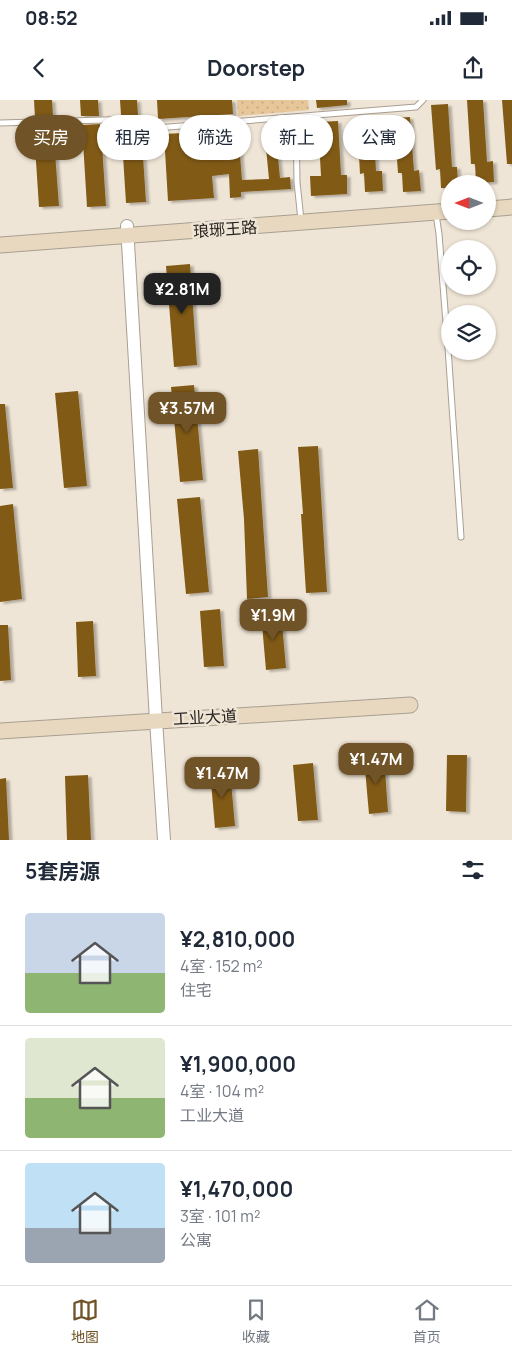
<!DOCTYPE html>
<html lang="zh">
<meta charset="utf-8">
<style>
body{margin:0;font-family:Manrope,"Noto Sans SC",sans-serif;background:#f6f6f7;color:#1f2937;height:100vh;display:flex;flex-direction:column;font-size:19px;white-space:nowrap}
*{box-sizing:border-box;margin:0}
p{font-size:16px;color:#747a83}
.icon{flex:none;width:28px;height:28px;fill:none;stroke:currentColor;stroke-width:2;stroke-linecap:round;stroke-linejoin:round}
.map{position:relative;height:740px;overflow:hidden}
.panel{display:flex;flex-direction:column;background:#fff;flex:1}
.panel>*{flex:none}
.hud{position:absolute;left:15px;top:15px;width:482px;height:45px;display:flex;gap:10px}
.needle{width:32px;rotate:270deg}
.tools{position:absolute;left:441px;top:75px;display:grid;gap:10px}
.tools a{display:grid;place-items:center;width:55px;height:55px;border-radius:50%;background:#fff;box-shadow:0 1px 4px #0004;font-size:25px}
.price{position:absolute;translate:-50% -42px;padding:0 11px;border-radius:10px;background:#705327;color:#fff;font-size:16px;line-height:32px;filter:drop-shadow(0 1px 2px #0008)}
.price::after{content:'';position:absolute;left:50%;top:30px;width:15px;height:11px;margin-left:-8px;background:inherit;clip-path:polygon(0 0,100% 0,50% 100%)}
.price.current{background:#222;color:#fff}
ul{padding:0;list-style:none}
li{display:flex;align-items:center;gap:15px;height:125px;padding:0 25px}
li+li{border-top:1px solid #e0e1e3}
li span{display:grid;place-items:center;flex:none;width:140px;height:100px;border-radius:5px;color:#555}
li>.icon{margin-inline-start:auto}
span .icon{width:60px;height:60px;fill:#fffc;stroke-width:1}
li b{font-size:21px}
h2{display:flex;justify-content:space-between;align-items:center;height:60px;padding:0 25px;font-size:21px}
.pill{padding:0 18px;border-radius:22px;background:#fff;box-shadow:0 1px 4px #0004;font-size:18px;line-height:45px}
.pill.current{background:#705327;color:#fff}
.status{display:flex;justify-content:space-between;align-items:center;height:35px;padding:0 25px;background:#fff;direction:ltr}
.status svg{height:14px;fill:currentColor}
header{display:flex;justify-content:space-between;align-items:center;height:65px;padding:0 25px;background:#fff;font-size:22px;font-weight:700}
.menu{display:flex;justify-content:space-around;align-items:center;height:70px;border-top:1px solid #e0e1e3;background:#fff;font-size:14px;color:#747a83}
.menu a{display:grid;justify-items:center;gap:2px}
.menu .current{color:#705327}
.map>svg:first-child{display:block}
.park{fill:url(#park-dots)}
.building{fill:#815a14;filter:url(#shadow)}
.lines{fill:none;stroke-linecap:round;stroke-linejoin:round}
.service-casing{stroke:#a99f91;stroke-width:7}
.tertiary-casing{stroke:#a99f91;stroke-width:14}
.secondary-casing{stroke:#a99f91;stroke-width:17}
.service{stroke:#fff;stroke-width:5}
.tertiary{stroke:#fff;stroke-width:12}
.secondary{stroke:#e7d8bf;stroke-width:15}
.labels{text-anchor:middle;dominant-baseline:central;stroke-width:5;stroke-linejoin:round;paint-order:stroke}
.street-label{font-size:16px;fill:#26231d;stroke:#efe5d6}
</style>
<div class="status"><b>08:52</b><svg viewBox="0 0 49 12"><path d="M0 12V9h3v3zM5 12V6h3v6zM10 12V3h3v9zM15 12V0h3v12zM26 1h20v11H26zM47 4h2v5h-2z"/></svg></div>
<header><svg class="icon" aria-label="back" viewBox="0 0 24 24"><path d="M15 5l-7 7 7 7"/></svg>Doorstep<svg class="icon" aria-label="share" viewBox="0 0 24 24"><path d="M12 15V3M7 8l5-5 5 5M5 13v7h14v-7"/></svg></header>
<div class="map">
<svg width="512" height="740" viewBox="0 0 512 740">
<defs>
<pattern id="park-dots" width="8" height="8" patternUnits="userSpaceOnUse" patternTransform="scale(1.25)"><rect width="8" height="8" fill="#e7c799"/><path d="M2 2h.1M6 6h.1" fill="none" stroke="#c6ab83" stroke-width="1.8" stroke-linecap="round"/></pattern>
<filter id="shadow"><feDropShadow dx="3.5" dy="2" stdDeviation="1" flood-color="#0004"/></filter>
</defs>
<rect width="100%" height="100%" fill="#efe5d6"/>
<path class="park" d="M237,0H308L309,10L238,16Z"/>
<path class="building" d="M34,0H52L53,17L35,18Z
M80,0H98L99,16H81Z
M120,0H137L138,15H121Z
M157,0H232L233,14L158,19Z
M316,0H347V5L317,8Z
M467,0H483L487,62L493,61L494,82L476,83L475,64H471Z
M502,0H512V64H507Z
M448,4L452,67H457L458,84H450V88H441L440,69L436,70L431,5Z
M410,17L414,71L419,70L421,91L403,92L402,73H398L394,18Z
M373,18L376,71H382L383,91L365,92L364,73L360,74L357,19Z
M338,21L341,75H347V94L311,96L310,76H321L318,22Z
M137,23L141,26L146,102L126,103L121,24Z
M100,24V30H101L106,106L87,107L82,25Z
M36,26H53L59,106L39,107L34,31H36Z
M275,26L280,78L290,77L291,89L241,92V97L230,98L229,74L212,76L214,98L168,101L164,34L238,30L242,80L269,79L264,27Z
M190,164L197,265L174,267L166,166Z
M194,285L203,380L180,382L171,287Z
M78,291L87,386L64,388L55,293Z
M0,304H5L13,388L0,389Z
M318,346L327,492L306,493L301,414H303L298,347Z
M258,349L268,497L247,499L244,419L238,351Z
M200,397L209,492L186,494L177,399Z
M13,404L22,499L0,502V406Z
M220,509L224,566L204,567L200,511Z
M281,512L286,568L266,570L261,513Z
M93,521L96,576L78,577L76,522Z
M0,525H8L11,580L0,581Z
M447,655H467L466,712L446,711Z
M384,656L388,712L369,714L364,658Z
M313,663L318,720L298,721L293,665Z
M230,670L235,726L215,728L210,671Z
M88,675L91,740H67L65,676Z
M6,678L9,740H0V679Z"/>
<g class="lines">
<g class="service-casing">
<path id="service" d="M296,17L297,82L301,120
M0,23L138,19L156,28L416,7L423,0
M436,114L439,134L448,248L461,437"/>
</g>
<g class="tertiary-casing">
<path id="tertiary" d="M127,126L156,620L164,740"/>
</g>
<g class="secondary-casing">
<path id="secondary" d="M488,109L512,107
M0,145L450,111
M0,631L410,605"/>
</g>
<use href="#service" class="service"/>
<use href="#tertiary" class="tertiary"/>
<use href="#secondary" class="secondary"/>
</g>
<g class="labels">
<g class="street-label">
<text transform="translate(225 129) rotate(-4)">琅琊王路</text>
<text transform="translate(205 617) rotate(-3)">工业大道</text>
</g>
</g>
</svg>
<div class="tools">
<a><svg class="needle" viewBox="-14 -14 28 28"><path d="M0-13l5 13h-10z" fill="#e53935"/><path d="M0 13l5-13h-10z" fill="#747a83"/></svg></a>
<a><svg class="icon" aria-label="locate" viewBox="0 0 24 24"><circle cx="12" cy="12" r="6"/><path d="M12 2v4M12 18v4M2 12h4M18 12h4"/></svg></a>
<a><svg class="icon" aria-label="layers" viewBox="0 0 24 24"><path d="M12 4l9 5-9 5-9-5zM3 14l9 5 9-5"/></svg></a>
</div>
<b class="price current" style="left:182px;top:215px">¥2.81M</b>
<b class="price" style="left:187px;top:334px">¥3.57M</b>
<b class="price" style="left:273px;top:541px">¥1.9M</b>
<b class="price" style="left:376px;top:685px">¥1.47M</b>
<b class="price" style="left:222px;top:699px">¥1.47M</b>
<div class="hud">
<a class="pill current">买房</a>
<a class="pill">租房</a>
<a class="pill">筛选</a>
<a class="pill">新上</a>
<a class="pill">公寓</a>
</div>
</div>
<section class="panel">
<h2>5套房源<svg class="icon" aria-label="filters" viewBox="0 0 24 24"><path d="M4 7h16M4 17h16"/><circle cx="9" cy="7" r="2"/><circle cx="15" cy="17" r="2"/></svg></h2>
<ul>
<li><span style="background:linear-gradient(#c9d6e8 60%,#8fb573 0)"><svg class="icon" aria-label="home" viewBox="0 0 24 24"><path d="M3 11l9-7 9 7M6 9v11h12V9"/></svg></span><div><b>¥2,810,000</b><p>4室 · 152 m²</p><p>住宅</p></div></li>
<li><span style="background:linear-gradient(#dfe7d0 60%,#8fb573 0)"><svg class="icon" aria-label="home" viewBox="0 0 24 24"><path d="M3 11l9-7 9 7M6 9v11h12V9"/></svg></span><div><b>¥1,900,000</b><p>4室 · 104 m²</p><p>工业大道</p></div></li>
<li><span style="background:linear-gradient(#bfe0f5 65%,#9aa5b1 0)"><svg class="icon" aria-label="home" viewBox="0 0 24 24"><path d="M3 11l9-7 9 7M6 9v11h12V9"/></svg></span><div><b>¥1,470,000</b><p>3室 · 101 m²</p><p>公寓</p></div></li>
</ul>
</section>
<nav class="menu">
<a class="current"><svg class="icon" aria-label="map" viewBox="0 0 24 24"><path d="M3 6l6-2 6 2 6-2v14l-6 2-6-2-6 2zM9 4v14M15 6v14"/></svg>地图</a>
<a><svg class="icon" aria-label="saved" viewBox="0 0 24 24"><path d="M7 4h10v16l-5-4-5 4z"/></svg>收藏</a>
<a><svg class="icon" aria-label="home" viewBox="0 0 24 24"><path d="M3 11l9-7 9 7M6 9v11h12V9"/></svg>首页</a>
</nav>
